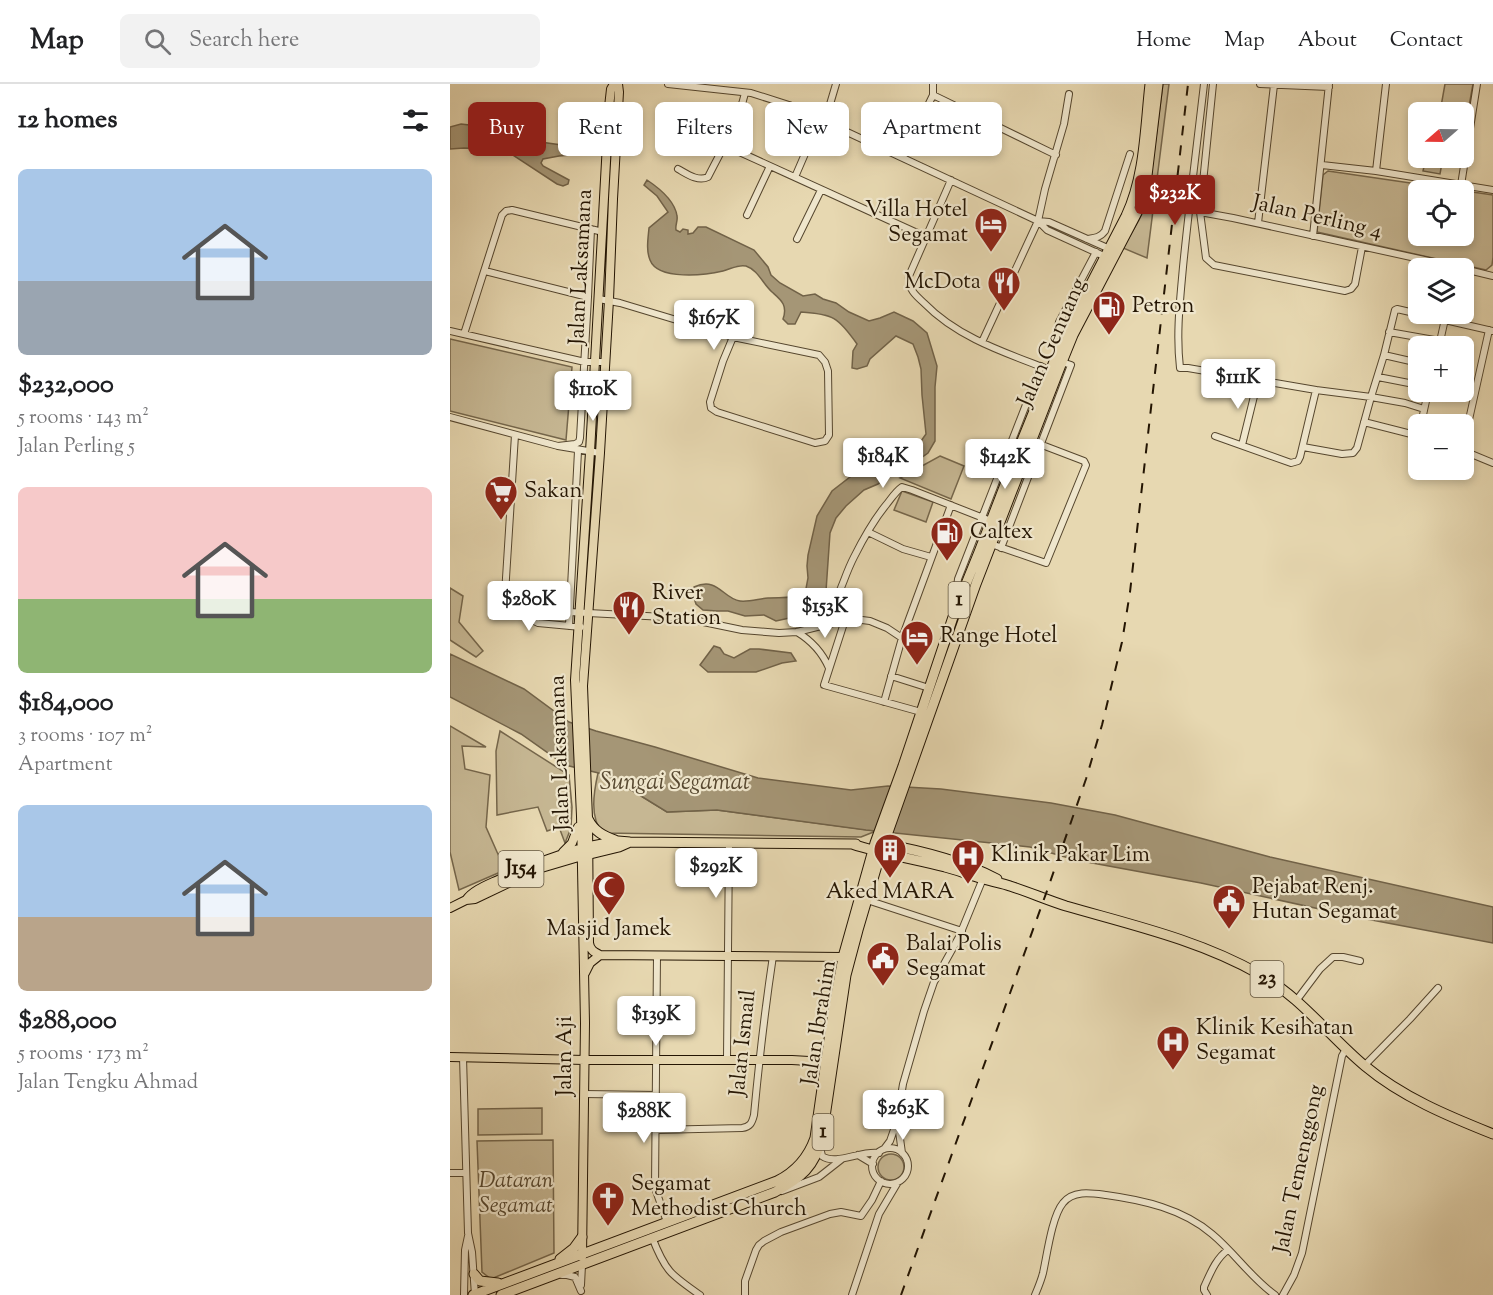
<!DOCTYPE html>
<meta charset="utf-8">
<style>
body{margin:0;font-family:"Sorts Mill Goudy",serif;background:#f2f2f2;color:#202124;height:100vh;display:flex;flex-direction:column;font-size:22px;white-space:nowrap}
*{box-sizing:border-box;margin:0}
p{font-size:20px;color:#757577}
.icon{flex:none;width:33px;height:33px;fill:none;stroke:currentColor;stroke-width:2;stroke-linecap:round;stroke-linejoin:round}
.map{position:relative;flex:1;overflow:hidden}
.side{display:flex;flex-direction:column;background:#fff;width:450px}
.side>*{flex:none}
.hud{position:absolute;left:18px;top:18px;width:570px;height:54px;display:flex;gap:12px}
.needle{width:39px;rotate:250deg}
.fabs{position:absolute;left:958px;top:18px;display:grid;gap:12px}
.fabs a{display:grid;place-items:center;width:66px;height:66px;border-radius:9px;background:#fff;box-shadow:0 3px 9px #0003;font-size:30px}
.price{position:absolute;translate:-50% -51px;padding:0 14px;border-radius:6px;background:#fff;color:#222;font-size:20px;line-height:39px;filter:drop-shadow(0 2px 3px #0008)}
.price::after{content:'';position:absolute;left:50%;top:36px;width:18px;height:14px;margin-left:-9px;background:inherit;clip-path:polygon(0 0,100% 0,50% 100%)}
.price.selected{background:#8f2418;color:#fff}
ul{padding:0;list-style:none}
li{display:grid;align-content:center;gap:12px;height:318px;padding:0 18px}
li span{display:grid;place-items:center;height:186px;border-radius:9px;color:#555}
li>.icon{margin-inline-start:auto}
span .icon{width:108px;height:108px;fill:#fffc;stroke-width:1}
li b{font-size:26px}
h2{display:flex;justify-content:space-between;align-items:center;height:72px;padding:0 18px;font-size:26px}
.chip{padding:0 21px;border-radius:9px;background:#fff;box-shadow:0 3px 9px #0003;font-size:21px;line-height:54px}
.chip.selected{background:#8f2418;color:#fff}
header{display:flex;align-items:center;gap:36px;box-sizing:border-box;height:84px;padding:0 30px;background:#fff;border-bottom:2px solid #e0e0e0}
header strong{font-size:28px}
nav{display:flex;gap:33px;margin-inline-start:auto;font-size:21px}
.search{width:420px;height:54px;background:#f2f2f2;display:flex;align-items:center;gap:15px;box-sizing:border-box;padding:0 21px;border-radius:9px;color:#757577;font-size:22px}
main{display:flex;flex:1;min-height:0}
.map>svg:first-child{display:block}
.green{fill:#c6b793;stroke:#75664b;stroke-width:1.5;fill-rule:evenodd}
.water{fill:#a59676;stroke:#716248;stroke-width:1.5}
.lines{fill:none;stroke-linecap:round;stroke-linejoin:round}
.minor-casing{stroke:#55462e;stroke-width:8}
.major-casing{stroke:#241503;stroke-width:10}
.highway-casing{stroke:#241503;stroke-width:11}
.minor{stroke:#efe6cc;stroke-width:6}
.major{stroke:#e7d8b1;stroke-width:8}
.highway{stroke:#e7d8b1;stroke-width:9}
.rail{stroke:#241503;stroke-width:2;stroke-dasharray:10 10;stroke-linecap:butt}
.labels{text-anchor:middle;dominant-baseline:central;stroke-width:4.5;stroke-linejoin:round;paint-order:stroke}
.shield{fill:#efe6cc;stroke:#61543f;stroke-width:1.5}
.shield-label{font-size:21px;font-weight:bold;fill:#241503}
.poi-label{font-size:22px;fill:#241503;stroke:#efe6cc;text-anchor:start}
.street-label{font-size:22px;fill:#241503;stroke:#efe6cc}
.park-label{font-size:22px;font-style:italic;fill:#55462e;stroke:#efe6cc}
.water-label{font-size:24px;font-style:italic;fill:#584931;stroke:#efe6cc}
</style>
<header>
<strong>Map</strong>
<div class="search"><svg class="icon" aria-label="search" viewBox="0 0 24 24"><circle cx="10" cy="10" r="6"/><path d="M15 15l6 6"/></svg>Search here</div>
<nav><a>Home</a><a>Map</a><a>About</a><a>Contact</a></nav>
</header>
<main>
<section class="side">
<h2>12 homes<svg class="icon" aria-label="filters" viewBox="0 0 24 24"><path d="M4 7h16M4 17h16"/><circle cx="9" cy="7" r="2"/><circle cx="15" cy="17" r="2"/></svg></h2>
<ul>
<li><span style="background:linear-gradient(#a9c7e8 60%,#9aa5b1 0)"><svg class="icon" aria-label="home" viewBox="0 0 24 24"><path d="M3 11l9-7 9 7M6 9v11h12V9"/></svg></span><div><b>$232,000</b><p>5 rooms · 143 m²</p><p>Jalan Perling 5</p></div></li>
<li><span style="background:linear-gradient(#f6c9c9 60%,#8fb573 0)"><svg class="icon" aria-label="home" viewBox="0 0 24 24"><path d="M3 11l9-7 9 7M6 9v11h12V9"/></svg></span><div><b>$184,000</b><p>3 rooms · 107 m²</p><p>Apartment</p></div></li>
<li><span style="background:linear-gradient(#a9c7e8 60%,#b9a48a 0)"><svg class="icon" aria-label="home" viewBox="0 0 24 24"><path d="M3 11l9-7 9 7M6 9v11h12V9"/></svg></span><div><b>$288,000</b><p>5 rooms · 173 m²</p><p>Jalan Tengku Ahmad</p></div></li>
</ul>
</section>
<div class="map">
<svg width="1043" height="1211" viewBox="0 0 1043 1211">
<rect width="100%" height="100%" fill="#e7d8b1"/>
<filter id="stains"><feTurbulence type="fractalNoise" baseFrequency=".00333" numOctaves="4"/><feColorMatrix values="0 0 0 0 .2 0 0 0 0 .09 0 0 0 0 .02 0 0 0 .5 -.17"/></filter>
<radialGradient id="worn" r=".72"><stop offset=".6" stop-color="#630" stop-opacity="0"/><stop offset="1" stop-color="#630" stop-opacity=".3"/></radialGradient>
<path class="green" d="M713,0H719L697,174L673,164L689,136L698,115Z
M995,0H1023L1014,50V28H990Z
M976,74H1010L1008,82L992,79L990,90L973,87Z
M878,87L1043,111V173L1042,181L1036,186L867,148L873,91ZM969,106H1014V152H969Z
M0,255L122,283L116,356L0,327Z
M490,372L514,382L501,415L450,394Z
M452,407L483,418L476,438L444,426Z
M0,504L13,512L9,538L33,567L26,573L0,556Z
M0,642L36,663L12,662L15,685L40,691L36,743L55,786L9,806L0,768Z
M50,647L119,691L122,723L121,744L115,759L109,743L97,747L88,723L47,731L46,667Z
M148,689L157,691L217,728L267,726L426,747L411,753L153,749C139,734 144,707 148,689Z
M92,1024V1050L28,1051V1025Z
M103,1056L104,1169L41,1195L32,1188L27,1057Z
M428 1083a13 13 0 1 1 26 0a13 13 0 1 1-26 0Z"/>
<path class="water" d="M11,40L53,45L76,56L133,64L134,70L109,72L93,75L91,79L93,82L119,96L118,100L113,102L107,100L55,66L14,64L0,65V43Z
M197,96C209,104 225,117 227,132C228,137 225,141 226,146L230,148L233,145L238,146V150L243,149L248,143H256L304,166L318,183L321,191L330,199L353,212L365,210L373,215L386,219L399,228L419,237L430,234L444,228L463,237L477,249L487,282L485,303V357L478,369L468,376L451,380L445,384L438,392L428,400L414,406L396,422L386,434L380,449L376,507L368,520L344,533L326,537L314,531L295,532L278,527H267L253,526L246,520L243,511L244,503C268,492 273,515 290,517C299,518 308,515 318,514C330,513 342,515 355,510L358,494L357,482L358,471L367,432L382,407L404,390L464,367L476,350L472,311L471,285L468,273L463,260L446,252L420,275L417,282L407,285L402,284L403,267L407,260C388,233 383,230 351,228L345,240H338L333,235C338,221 331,216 322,208C313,200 308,186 296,182C288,180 281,185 273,187C256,191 208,197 200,176C196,166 198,155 199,144L218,128L207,112L194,101Z
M264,562L270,564L274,570L284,574L300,565H309L341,569L346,577L332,579L306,588H258L250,581Z
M0,570L74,605L119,638L146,647L205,663L308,694L401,706L438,702L491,705L601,719L665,731L820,773L1043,823V859L906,833L751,799L626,776L580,763L416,746L267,726L217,728L157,691L115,681L71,650L0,613Z"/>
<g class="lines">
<g class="minor-casing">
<path id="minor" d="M218,0L301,9L339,21L588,137L597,146L656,173
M754,0C747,61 739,122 733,183C730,217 726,250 730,284H738L866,306L921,313L907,364L903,369L892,370L853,363
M763,0L750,128L756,174L764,181L895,207L901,205L905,200L912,163
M810,0L879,3
M483,11L606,71
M375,37L386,0
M274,61L476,153
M453,73L483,11V0
M872,81L926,87L1043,106
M228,85C237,90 248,98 258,93C272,65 288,39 295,9
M926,87L936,0
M345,93L370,35
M501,96L459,192C458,205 465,211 474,219C508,254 556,269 600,286
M1011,101L1027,0
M750,128L783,134L1011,184
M297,131L320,82
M588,137L599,138L662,166
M808,139L824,1
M863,152L879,0
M347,155L371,106
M637,155C644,154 650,154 655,147L680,70
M1014,185L1043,192
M35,187L138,213
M149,215L170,219L283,253L369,271L375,278L378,287L379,351L375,357L365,359L267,328L261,324L260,318L273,277L283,253
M0,247L135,278H155
M616,248L608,244L609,238L646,168
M939,248L990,257
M14,250L52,131L56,127L62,126L153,148
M532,258L588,137L595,105L614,40L619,10
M989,262L995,235
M934,271L969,279
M928,293L969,301
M974,325L955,319L921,313L934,271L945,226L947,225L1043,247
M0,333L108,362L150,369
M914,338L969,352
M971,340L978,308
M65,351L55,510C61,525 73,532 88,539L131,543
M765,352L841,379L848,377L850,373L866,306
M1014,358L1039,246
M792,361L808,296
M108,362L125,360L129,358L130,354L138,213L141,145
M1014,367L1043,379
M418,448L453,465L481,473
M541,460L596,479L636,381L634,377L579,356
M551,464L621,281L612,278
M385,520V534L389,538
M505,520L508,495L591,282
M119,528L234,534L292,546L329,549L347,548L395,536H412L420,537L437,544L452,554
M395,536L374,601L471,628
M119,542L128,367
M359,543C390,525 389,502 404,473C413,455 423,437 436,421C441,415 445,408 452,403L462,406L541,437
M347,548C362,557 372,568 379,584
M441,592L479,604
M434,618L452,554L501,421
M417,816L512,847
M207,871L205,1104L217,1138
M846,917L870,885L883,873H893L910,877
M13,973L18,1149L22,1168L25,1211
M277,975L279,759
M914,982L960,935L988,904
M134,1010L206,1011
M448,1040L452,1069
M205,1046L292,1044C300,1043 302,1039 304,1031C309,978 315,925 323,872
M370,1063L372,1072C386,1082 411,1066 429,1069
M422 1082a18 18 0 1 1 36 0a18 18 0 1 1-36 0Z
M434,1065L440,1057L447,1037L453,1000L474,927L484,898L509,853L534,792
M408,1071L423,1080
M0,1089H16
M332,1107L369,1093L392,1075
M202,1153C215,1187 221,1191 250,1211
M112,1191H117L125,1193L131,1207
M131,1201L132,1181
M14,1211L15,1166L18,1152
M295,1211V1197L306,1166L309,1161L314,1157L331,1148L380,1130L391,1128L411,1132L422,1116L431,1097
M402,1211L429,1130L448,1098
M585,1211C588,1204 591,1197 593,1189C597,1171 602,1132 613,1119C623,1106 641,1109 656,1111C693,1116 733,1125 762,1150C785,1169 801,1194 825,1211
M757,1211L754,1206V1203C760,1190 766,1174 778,1166
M833,1211L844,1191L852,1169L892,972L896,965"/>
</g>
<g class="major-casing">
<path id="major" d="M113,768L122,759L128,743
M16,816C24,805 40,800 52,794C78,782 104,772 132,764
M0,824L16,816L25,815L88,785L132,772
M150,871C144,868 140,866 139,859L138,735L133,602L150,369L159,216L163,115L169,8L168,0
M135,889L140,879L150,871L393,873
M0,973L135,976H342L376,978
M132,1173L135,939L131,732L125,596L140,368L159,23L161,5L164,0"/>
</g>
<g class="highway-casing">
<path id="highway" d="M138,735C144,747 153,752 165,756
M429,759C468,766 511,776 547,795
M402,760C432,770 464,775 495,783C508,786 521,792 534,795C543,798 552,799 560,802C579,808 597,816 616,822C682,841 749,856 809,890C851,913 879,952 915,982C952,1013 998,1032 1043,1050
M132,764L168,757L180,758L406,760
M132,772L169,763L178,759
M110,1175L124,1164L132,1153
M24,1190L30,1197L48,1199
M23,1211L327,1097C345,1088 358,1074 365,1054L383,927L393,873L425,759L453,682L505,527L529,468L573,354L616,248L676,132C695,92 695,44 700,0
M51,1211L325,1108C351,1094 365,1083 372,1053L396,891L408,846L431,768L526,500L612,278L623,251L690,123L696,100L708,0"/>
</g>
<use href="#minor" class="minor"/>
<use href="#major" class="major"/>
<use href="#highway" class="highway"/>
<path class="rail" d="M451,1211L598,804L636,695L652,641L672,558L680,508L738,0"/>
</g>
<defs>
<g id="hotel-pin" transform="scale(1.725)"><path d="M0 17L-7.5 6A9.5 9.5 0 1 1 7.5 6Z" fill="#8f2418" stroke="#efe6cc"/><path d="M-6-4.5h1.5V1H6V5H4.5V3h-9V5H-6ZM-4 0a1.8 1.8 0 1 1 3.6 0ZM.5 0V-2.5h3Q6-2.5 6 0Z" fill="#fff"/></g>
<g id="restaurant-pin" transform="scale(1.725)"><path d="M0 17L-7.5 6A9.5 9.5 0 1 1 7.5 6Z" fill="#8f2418" stroke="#efe6cc"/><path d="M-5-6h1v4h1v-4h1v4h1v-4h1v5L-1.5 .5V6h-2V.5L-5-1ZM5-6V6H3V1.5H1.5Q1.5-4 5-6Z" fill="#fff"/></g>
<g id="fuel-pin" transform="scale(1.725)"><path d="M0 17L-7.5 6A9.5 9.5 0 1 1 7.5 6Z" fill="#8f2418" stroke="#efe6cc"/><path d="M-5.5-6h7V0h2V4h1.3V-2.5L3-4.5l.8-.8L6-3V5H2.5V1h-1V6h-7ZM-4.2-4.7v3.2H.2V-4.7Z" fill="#fff"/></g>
<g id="supermarket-pin" transform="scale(1.725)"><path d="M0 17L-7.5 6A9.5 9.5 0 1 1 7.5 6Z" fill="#8f2418" stroke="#efe6cc"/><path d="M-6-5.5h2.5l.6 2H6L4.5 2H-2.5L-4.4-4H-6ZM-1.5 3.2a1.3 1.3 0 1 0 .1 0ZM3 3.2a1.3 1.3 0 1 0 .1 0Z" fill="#fff"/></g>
<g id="building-pin" transform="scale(1.725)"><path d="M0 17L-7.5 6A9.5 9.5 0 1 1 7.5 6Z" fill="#8f2418" stroke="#efe6cc"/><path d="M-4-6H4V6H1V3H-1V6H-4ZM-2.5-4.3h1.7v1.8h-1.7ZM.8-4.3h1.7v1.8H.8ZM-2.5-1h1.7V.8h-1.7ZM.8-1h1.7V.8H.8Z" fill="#fff"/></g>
<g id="hospital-pin" transform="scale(1.725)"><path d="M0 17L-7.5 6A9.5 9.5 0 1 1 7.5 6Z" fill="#8f2418" stroke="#efe6cc"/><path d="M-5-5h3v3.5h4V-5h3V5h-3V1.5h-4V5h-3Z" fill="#fff"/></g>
<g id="mosque-pin" transform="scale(1.725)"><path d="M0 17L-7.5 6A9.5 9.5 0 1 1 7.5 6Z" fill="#8f2418" stroke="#efe6cc"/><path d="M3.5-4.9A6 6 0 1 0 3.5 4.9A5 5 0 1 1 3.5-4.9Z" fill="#fff"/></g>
<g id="civic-pin" transform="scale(1.725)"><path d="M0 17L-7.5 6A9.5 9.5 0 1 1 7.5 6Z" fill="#8f2418" stroke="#efe6cc"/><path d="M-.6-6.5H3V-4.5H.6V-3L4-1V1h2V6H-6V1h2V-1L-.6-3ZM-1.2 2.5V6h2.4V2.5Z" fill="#fff"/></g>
<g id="church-pin" transform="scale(1.725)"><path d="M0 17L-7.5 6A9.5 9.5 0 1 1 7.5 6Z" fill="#8f2418" stroke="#efe6cc"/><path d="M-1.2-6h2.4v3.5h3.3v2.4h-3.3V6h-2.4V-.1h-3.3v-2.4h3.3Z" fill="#fff"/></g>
</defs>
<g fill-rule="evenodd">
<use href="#hotel-pin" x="541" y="140"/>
<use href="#restaurant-pin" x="554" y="199"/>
<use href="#fuel-pin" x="659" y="223"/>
<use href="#supermarket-pin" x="51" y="408"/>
<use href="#fuel-pin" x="497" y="449"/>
<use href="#restaurant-pin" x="179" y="523"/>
<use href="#hotel-pin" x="467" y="553"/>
<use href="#building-pin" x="440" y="766"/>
<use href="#hospital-pin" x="518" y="772"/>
<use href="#mosque-pin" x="159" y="803"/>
<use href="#civic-pin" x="779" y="817"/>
<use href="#civic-pin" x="433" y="874"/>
<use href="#hospital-pin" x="723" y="958"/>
<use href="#church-pin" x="158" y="1114"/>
</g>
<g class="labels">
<g class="shield">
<rect x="498.5" y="498" width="21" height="36" rx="4.5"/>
<rect x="48.5" y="767" width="45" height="36" rx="4.5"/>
<rect x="800.5" y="877" width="33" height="36" rx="4.5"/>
<rect x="362.5" y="1030" width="21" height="36" rx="4.5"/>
</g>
<g class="shield-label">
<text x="509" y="516">1</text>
<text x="71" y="785">J154</text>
<text x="817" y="895">23</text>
<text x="373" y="1048">1</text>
</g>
<g class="poi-label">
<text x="518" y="127" text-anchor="end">Villa Hotel<tspan x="518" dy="25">Segamat</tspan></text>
<text x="531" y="199" text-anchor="end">McDota</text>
<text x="682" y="223">Petron</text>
<text x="74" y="408">Sakan</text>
<text x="520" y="449">Caltex</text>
<text x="202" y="510">River<tspan x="202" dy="25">Station</tspan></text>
<text x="490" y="553">Range Hotel</text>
<text x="541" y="772">Klinik Pakar Lim</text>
<text x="802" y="804">Pejabat Renj.<tspan x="802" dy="25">Hutan Segamat</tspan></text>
<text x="440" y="809" text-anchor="middle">Aked MARA</text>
<text x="159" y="846" text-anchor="middle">Masjid Jamek</text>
<text x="456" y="861">Balai Polis<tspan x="456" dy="25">Segamat</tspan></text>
<text x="746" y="945">Klinik Kesihatan<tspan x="746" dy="25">Segamat</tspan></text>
<text x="181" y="1101">Segamat<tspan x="181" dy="25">Methodist Church</tspan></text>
</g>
<g class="street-label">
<text transform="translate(867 134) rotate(13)">Jalan Perling 4</text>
<text transform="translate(132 183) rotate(-87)">Jalan Laksamana</text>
<text transform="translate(603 259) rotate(-66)">Jalan Genuang</text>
<text transform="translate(111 669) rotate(-92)">Jalan Laksamana</text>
<text transform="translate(370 939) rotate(-81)">Jalan Ibrahim</text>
<text transform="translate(294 959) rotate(-84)">Jalan Ismail</text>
<text transform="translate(116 972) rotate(-90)">Jalan Aji</text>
<text transform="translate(850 1085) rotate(-78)">Jalan Temenggong</text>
</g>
<g class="park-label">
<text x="66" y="1098">Dataran<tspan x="66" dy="25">Segamat</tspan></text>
</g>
<g class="water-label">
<text x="225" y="699">Sungai Segamat</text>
</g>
</g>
<rect width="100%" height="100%" filter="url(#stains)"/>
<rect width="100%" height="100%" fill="url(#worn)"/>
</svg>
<div class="fabs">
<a><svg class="needle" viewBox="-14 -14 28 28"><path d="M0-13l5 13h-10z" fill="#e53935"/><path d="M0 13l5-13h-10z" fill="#757577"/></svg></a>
<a><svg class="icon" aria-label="locate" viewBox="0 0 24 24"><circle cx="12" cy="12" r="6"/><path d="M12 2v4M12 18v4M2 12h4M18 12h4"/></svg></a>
<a><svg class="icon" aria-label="layers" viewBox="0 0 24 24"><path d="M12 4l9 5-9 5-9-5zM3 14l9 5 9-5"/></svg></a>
<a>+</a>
<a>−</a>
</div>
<b class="price selected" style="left:725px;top:142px">$232K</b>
<b class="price" style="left:264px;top:267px">$167K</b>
<b class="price" style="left:788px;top:326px">$111K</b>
<b class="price" style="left:143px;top:338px">$110K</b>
<b class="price" style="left:433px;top:405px">$184K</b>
<b class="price" style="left:555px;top:406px">$142K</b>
<b class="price" style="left:79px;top:548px">$280K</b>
<b class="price" style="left:375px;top:555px">$153K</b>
<b class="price" style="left:266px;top:815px">$292K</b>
<b class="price" style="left:206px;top:963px">$139K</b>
<b class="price" style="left:453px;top:1057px">$263K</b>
<b class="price" style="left:194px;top:1060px">$288K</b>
<div class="hud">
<a class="chip selected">Buy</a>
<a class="chip">Rent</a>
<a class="chip">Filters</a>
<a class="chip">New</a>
<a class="chip">Apartment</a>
</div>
</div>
</main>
